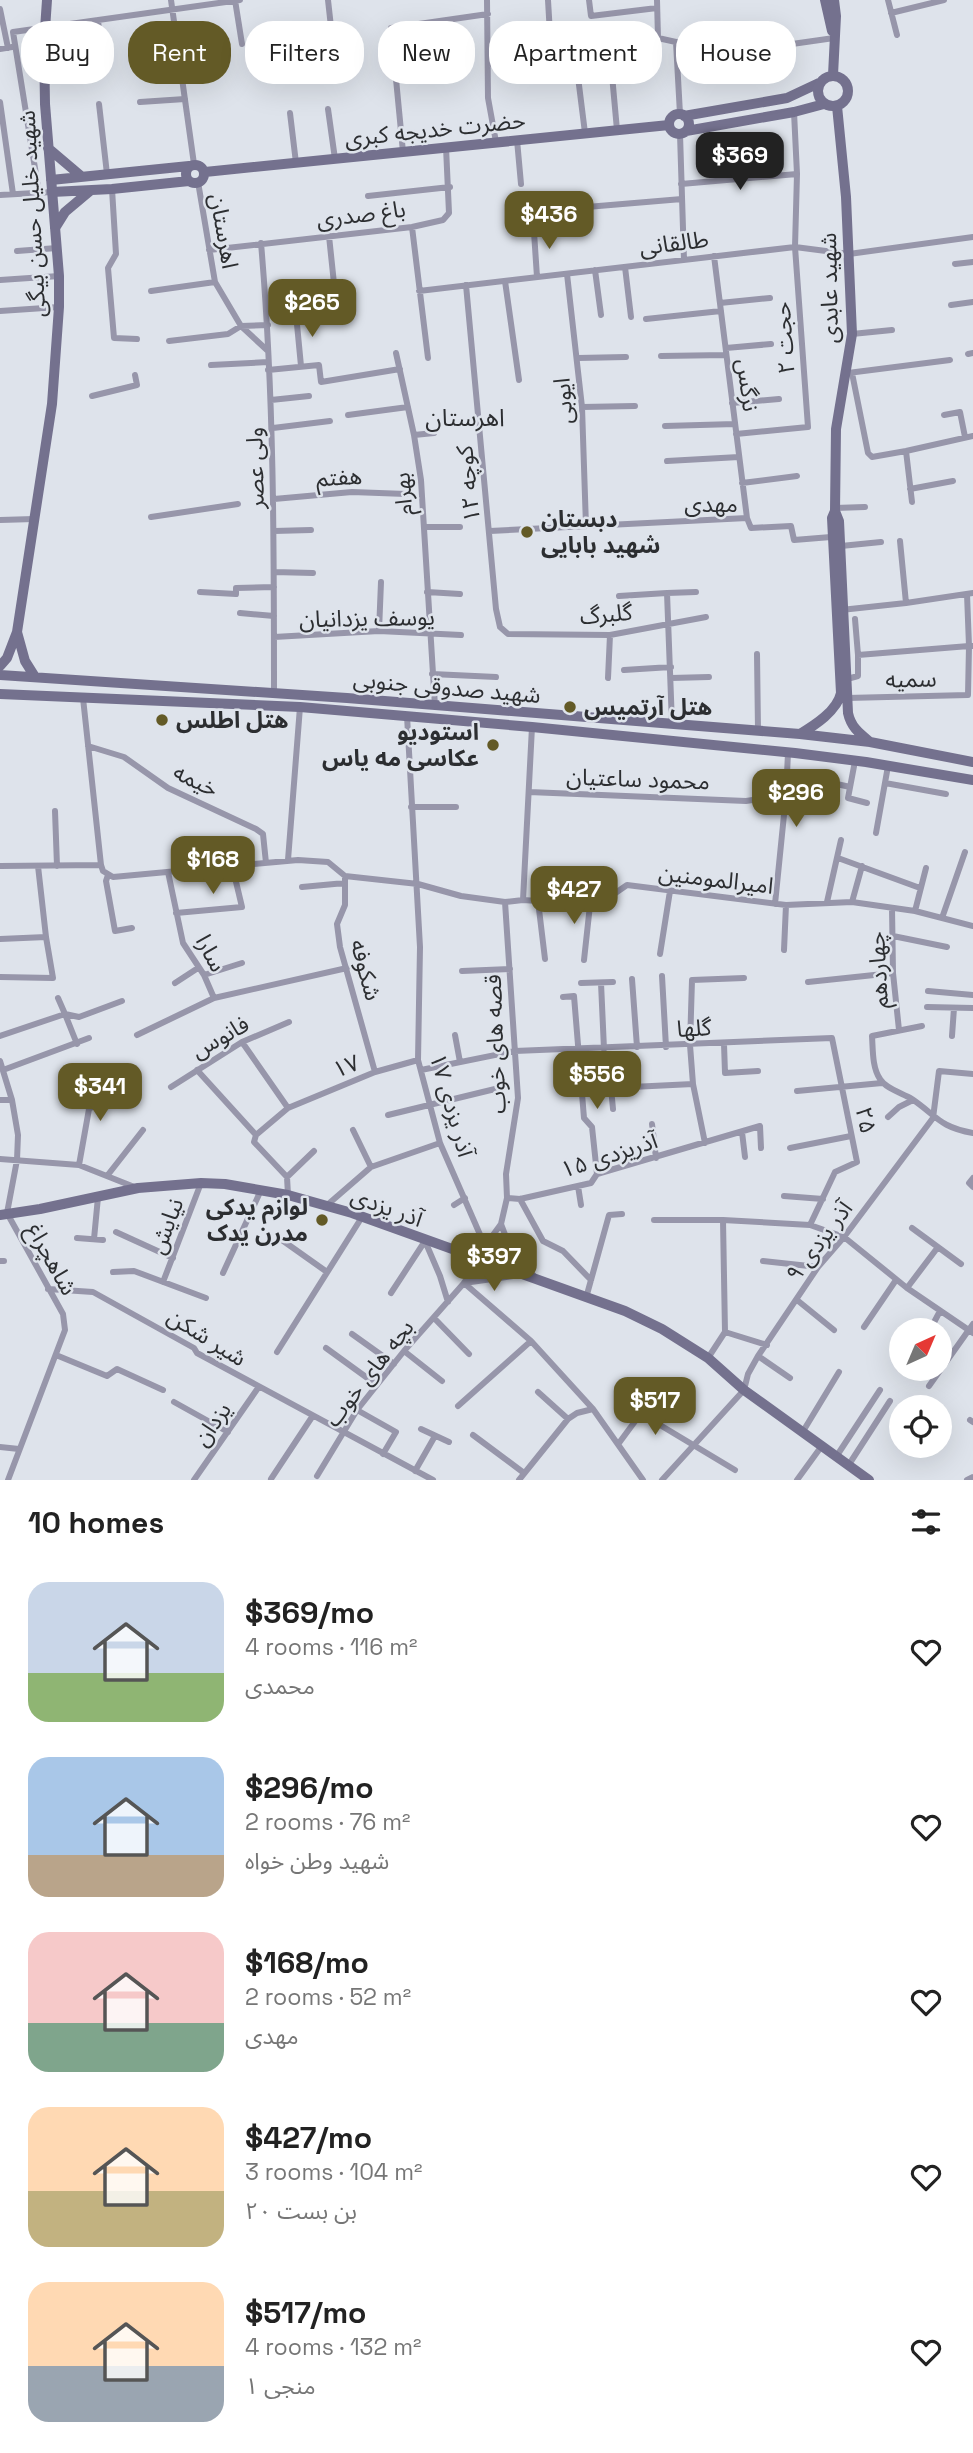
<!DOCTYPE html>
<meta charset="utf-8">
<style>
body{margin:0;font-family:"Space Grotesk","Noto Sans Arabic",sans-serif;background:#f2f2f2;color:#222;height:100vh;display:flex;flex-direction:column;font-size:26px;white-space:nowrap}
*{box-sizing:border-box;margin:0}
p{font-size:23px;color:#767676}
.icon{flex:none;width:38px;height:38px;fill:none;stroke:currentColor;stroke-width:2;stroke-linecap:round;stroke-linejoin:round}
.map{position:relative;height:1480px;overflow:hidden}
.panel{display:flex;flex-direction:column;background:#fff;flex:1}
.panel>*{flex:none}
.guide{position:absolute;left:21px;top:21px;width:931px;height:63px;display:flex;gap:14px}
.needle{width:46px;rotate:44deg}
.buttons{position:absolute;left:889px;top:1318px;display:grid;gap:14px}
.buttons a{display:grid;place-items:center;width:63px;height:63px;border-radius:50%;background:#fff;box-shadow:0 7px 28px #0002;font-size:35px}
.price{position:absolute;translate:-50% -60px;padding:0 16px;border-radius:14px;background:#635a26;color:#fff;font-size:23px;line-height:46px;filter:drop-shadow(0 2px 4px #0008)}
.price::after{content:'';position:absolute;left:50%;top:42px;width:21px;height:16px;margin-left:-10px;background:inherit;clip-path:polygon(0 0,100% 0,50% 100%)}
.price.current{background:#222;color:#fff}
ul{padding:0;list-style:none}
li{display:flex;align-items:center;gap:21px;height:175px;padding:0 28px}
li span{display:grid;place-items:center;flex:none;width:196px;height:140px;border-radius:21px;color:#555}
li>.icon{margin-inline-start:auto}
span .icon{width:84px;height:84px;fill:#fffc;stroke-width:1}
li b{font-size:30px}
h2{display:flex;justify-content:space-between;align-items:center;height:84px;padding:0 28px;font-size:30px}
.tag{padding:0 24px;border-radius:28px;background:#fff;box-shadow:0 7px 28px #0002;font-size:24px;line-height:63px}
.tag.current{background:#635a26;color:#fff}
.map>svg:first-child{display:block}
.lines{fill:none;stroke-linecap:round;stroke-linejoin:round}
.street{stroke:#9796aa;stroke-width:6}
.secondary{stroke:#74718e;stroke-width:10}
.poi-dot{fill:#635a26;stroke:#dee3eb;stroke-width:2.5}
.labels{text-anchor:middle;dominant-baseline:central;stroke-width:5;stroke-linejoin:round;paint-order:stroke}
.street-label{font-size:23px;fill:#2c2e31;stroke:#dee3eb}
.poi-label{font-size:23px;font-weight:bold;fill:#2c2e31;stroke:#dee3eb;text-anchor:start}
.neighbourhood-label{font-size:24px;fill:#2c2e31;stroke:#dee3eb}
</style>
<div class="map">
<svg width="973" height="1480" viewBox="0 0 973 1480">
<rect width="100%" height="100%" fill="#dee3eb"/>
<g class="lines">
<path class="street" d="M171,0L194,164
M235,0L242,44
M487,0L488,98L496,142
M548,0L550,34
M589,0L591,16L657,8
M657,0L658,38L676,42L680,114
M888,0L897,35
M0,9L8,48
M891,13L944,0
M98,20L103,68
M391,28L488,14
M303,38L332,34
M676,42L757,36
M785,45L834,38
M0,49L12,47
M610,53L617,130
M576,61L585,133
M488,64L524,62
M308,77L336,72L328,0
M0,102L13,194
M140,102L185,99
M99,104L107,174
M328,109L335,159
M290,113L296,163
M680,134L684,260
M517,140L521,184
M403,152L396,79L435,73
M198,182L215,282L241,326L268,351
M681,184L797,174
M112,189L116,254L108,268L114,338L137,339
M39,193L13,32L240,0
M0,195L52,192
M368,196L450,187
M563,209L682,199
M412,227L428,358
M329,236L337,312
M261,243C274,393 274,543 274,693
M209,250L412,227L443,220L449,213L446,147
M17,251L57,248
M714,256L747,518L751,528L791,526L794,540L831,537
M955,264L973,262
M625,267L631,317
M595,270L601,315
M567,274L582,407L586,526
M537,277L534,232L562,226
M0,280L59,276
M505,281L519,380
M466,285L496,609L500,627L508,634L610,635L706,617
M151,291L215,282
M419,291L795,247L849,254L973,237
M720,303L770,298
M951,305L973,302
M0,311L59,307
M296,314L301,366
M646,319L721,311
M852,334L892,330
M169,341L228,334L241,326L268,325
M726,348L771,344
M396,353L414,435L421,480L435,706
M968,354L973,353
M661,356L726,355
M578,358L626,357
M211,365L268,362
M268,370L319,365L321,382L400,369
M848,373L950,360
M852,373L868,453L872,457L906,451L973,436
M92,396L137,385L135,375
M271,400L309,396
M732,403L779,399
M582,407L635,406
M348,415L408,407
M944,415L960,412L965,437
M665,426L735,424
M273,428L330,421
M736,434L808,427L795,247L797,174L794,112
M414,435L434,433
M906,451L912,502
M667,461L739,457
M742,483L797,476
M910,489L953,481
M274,499L352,492L406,494
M835,508L865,507
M151,517L238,504
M0,520L34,519
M424,527H460
M274,531L311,530
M490,531L747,518
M900,541L906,603
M841,546L881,542
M274,572L313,573
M200,592L236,594V588L274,587
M427,592L460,594
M619,596L667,593
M841,610L906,603L973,593
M240,613L274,616
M855,619L858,655
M379,631L381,582
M274,637L379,631L461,635
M757,654L758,730
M624,670L671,667
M432,674L496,677
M608,678L610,635
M671,678L709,677
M847,679L858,676V655L969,646L967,594
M83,698L101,865L103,871L113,877L298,860L328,862L345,876L418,884L461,896L505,902L523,900L538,901L566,893L591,896L614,894L627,885L786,905L852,902L915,911L973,926
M847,698L968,695L969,646H972
M407,716L420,947L418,1060L440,1143L485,1246
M672,724L667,593L696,592
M88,746L124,757L168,788L256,829L263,834L266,863
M855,761L848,798L867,803
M828,782L850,787
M885,783L946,794
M529,792L746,801L786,795
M411,807H456
M55,811L57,866
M876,833L888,766
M838,858L920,888
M288,860L300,707
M0,866L101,865
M168,872L183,943L204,975L214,998L347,968
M108,875L106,881L115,931L132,928
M345,876V905L337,924L340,947L375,1072
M302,887L345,883
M523,900L532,727
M538,901L545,959
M827,902L841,840
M852,902L862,866
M775,904L786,795L788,753
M892,908L893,973L899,1030
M915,911L926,868
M176,913L242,907L232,865
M942,918L965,852
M893,936L947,947
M0,939L46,937
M784,950L786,905
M660,954L670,891
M584,960L591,896
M462,971L510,969
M204,975L242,963
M662,976L666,1047
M0,977L53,978L46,937L38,866
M632,979L637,1047
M808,982L893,973
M175,983L198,968
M581,983L613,982
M601,983L604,1049
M928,991L973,995
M563,997L574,996L584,1118L592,1127L597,1174
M58,998L65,1014L79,1017L122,1001
M927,1007L973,1008
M922,1026L872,1036C873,1050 872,1067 880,1079C886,1089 902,1093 912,1099C937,1116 939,1127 973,1133
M137,1035L214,998
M455,1035L460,1062
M0,1036L65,1014L77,1044
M952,1036L954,1008
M242,1042L288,1108L256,1135
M724,1044L725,1073L758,1071
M0,1061L12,1100L18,1135L17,1160L7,1213L63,1314L65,1330L8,1480
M3,1070L89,1038
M197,1070L256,1135
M421,1070L515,1051L832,1038L857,1162L835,1172L810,1225
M171,1087L242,1042L289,1022
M797,1091L882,1083
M0,1100H12
M288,1108L375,1072L418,1060
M89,1109L119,1092
M613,1109L611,1088L693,1084
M388,1115L495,1089
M888,1117L899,1107L913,1100
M652,1124L656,1158
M353,1130L371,1167
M742,1132L745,1157
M256,1135L254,1142L287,1177L288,1195
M705,1143L693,1084L690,1045L692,980L744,978
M790,1148L851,1136
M0,1159L79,1165L137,1188
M79,1165L89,1109L79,1087L107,1072
M107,1176L143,1130
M287,1177L314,1151
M973,1178L969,1183L973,1187
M578,1186L581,1205
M784,1196L823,1199
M507,1198L520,1199L591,1183L597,1174L760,1126L761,1148
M520,1199L543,1241L563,1251L591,1280
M454,1205L465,1198
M326,1206L371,1167L440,1143
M654,1220H723L810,1225L844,1237L907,1288L973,1333
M501,1224L512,1253L535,1277
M912,1228L961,1264
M116,1232L173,1258
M77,1238L103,1240
M279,1238L327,1272
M94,1239L98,1197
M425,1241L440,1276L448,1302
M465,1254L485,1246L501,1224L507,1198L506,1174L518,1098L505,902
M0,1261H4
M763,1261L818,1267
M113,1272L134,1271L206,1298
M223,1273L261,1190
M163,1282L201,1183
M464,1283L531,1341L593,1409L643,1480
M464,1283L520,1275
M907,1288L938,1247
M48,1289L93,1292L194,1348L197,1353L433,1480
M391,1293L425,1241
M586,1298L609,1215L622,1214
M797,1300L834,1330
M434,1318L469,1354
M864,1327L896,1280
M930,1330L940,1311
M725,1332L767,1345
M352,1334L394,1364
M326,1348L377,1385
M404,1351L442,1381
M277,1352L362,1217
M56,1355L107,1376L117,1369L163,1390
M758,1356L790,1378
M708,1358L725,1332L723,1220
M929,1386L973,1324
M538,1392L568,1419
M174,1402L228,1432
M458,1406L531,1341
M357,1410L396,1432L383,1454
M970,1420L973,1422
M421,1429L449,1442
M802,1433L839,1372
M473,1435L524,1473
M619,1443L636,1420L645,1416L735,1470
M0,1447L19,1449
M836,1457L880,1390
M848,1466L890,1401
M415,1471L435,1436
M317,1476L357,1410L404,1351L464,1283L479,1260
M271,1479L312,1417
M194,1480L258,1388
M519,1480L568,1419L577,1413L593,1409
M662,1480L744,1390L748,1374L758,1356L818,1267L844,1237L933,1118L939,1071L973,1074
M797,1480L821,1447
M967,1480L973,1477"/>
<path class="secondary" d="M825,0L832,31
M833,75L836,16L834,0
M818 91a15 15 0 1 1 30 0a15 15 0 1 1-30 0Z
M669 124a10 10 0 1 1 20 0a10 10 0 1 1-20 0Z
M684,116L787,98L819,83
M686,131L794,112L824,104
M48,148L81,176
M186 174a9 9 0 1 1 18 0a9 9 0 1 1-18 0Z
M205,172L669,125
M51,180L189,166
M52,192L112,189L189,181
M55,228L65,212L90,191
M835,511L839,521L848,713C851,727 859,733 870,742
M17,632L52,404L59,307V276L45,104L44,44L47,0
M0,666L7,658L17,632L25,661L35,677
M0,675L347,698L800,734L870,742L973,762
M0,694L300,707L532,727L795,753L866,762L973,780
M800,734C815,725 837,711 841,693L832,518L835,511L836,429L852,334L846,197L837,106
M0,1215L40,1209L138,1188L201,1183L225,1184L288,1195L352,1213L625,1311L662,1329L708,1358L744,1390L869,1480"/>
</g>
<g class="poi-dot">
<circle cx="527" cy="532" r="7"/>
<circle cx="570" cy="707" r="7"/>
<circle cx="162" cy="720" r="7"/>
<circle cx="493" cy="745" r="7"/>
<circle cx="322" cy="1220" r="7"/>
</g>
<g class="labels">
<g class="street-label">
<text transform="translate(435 129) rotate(-6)">حضرت خدیجه کبری</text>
<text transform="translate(32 214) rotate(-93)">شهید خلیل حسن بیگی</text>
<text transform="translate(361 214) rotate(-7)">باغ صدری</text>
<text transform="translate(224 231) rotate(80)">اهرستان</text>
<text transform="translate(674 243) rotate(-7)">طالقانی</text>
<text transform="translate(829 288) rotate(-91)">شهید عابدی</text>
<text transform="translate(784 338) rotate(-94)">حجت ۲</text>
<text transform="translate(748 385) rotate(83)">نرگس</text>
<text transform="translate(563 401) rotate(-94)">ایوبی</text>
<text transform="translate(255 468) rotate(-91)">ولی عصر</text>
<text transform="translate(339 477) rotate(-3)">هفتم</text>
<text transform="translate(468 484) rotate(-96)">کوچه ۱۲</text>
<text transform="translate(403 494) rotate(-95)">بهرام</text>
<text x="711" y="504">مهدی</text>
<text transform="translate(606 614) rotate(-5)">گلبرگ</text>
<text transform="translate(367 618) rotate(-1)">یوسف یزدانیان</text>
<text transform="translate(911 679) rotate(-1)">سمیه</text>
<text transform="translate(447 687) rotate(5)">شهید صدوقی جنوبی</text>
<text transform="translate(638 779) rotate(2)">محمود ساعتیان</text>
<text transform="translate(196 780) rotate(26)">خیمه</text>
<text transform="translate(716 879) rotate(7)">امیرالمومنین</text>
<text transform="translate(211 953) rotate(62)">سارا</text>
<text transform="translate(366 970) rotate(75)">شکوفه</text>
<text transform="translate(878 970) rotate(-93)">چهاردهم</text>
<text transform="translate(694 1028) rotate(-3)">گلها</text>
<text transform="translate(220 1037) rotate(-29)">فانوس</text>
<text transform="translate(495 1044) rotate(-92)">قصه های خوب</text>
<text transform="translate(346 1066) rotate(-22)">۱۷</text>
<text transform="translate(452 1105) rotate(74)">آذر یزدی ۱۷</text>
<text transform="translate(866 1120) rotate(78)">۲۵</text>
<text transform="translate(609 1155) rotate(-18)">۱۵ آذریزدی</text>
<text transform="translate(387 1207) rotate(20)">آذر یزدی</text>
<text transform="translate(166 1226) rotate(-69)">نیایش</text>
<text transform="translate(819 1241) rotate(-53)">آذر یزدی ۹</text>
<text transform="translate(52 1259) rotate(61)">شاهچراغ</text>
<text transform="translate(207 1337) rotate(32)">شیر شکن</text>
<text transform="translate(369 1373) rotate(-52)">بچه های خوب</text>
<text transform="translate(212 1424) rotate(-55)">یزدان</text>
</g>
<g class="poi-label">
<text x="541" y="519">دبستان<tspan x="541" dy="26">شهید بابایی</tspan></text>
<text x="584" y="707">هتل آرتمیس</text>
<text x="176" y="720">هتل اطلس</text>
<text x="479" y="732" text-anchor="end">استودیو<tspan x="479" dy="26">عکاسی مه یاس</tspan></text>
<text x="308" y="1207" text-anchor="end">لوازم یدکی<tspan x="308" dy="26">مدرن یدک</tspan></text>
</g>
<g class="neighbourhood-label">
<text x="465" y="417">اهرستان</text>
</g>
</g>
</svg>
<div class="buttons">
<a><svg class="needle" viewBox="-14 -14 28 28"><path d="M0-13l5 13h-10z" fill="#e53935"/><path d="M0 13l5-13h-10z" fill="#767676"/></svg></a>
<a><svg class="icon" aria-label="locate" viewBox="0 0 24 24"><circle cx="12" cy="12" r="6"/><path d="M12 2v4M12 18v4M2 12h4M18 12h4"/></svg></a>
</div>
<b class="price current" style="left:740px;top:192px">$369</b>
<b class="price" style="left:549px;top:251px">$436</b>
<b class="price" style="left:312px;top:339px">$265</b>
<b class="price" style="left:796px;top:829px">$296</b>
<b class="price" style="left:213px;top:896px">$168</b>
<b class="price" style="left:574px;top:926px">$427</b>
<b class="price" style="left:597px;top:1111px">$556</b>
<b class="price" style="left:100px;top:1123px">$341</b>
<b class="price" style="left:494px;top:1293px">$397</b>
<b class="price" style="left:655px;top:1437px">$517</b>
<div class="guide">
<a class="tag">Buy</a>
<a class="tag current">Rent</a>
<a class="tag">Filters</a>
<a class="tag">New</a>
<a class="tag">Apartment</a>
<a class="tag">House</a>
</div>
</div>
<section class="panel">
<h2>10 homes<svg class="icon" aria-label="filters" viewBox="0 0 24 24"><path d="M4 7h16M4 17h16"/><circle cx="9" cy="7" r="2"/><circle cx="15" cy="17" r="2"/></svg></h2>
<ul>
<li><span style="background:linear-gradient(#c9d6e8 65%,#8fb573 0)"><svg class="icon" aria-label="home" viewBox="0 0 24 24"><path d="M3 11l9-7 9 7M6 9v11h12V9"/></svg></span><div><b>$369/mo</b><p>4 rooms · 116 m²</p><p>محمدی</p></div><svg class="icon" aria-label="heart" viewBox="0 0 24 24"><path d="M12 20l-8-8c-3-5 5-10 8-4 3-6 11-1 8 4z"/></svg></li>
<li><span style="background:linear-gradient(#a9c7e8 70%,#b9a48a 0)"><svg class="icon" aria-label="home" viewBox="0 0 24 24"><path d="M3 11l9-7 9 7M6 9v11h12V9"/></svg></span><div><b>$296/mo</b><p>2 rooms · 76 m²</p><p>شهید وطن خواه</p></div><svg class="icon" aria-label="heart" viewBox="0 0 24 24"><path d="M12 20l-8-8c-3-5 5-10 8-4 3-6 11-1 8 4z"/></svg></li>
<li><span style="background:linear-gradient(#f6c9c9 65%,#7fa58c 0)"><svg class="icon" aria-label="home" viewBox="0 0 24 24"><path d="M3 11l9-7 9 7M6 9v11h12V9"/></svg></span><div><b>$168/mo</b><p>2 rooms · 52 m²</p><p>مهدی</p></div><svg class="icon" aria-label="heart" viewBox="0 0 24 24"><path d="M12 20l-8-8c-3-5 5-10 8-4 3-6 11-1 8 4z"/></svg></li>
<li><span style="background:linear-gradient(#ffd9b3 60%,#c2b280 0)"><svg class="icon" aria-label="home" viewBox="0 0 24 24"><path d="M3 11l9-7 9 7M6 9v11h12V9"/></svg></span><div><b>$427/mo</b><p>3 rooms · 104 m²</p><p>بن بست ۲۰</p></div><svg class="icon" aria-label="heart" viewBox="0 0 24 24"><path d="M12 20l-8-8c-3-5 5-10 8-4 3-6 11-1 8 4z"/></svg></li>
<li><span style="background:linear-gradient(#ffd9b3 60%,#9aa5b1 0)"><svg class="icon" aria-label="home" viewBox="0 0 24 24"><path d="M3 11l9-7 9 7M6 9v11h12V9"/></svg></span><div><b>$517/mo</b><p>4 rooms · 132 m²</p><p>منجی ۱</p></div><svg class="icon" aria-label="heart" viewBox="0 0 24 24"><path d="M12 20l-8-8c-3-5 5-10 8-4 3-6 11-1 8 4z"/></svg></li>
</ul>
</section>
